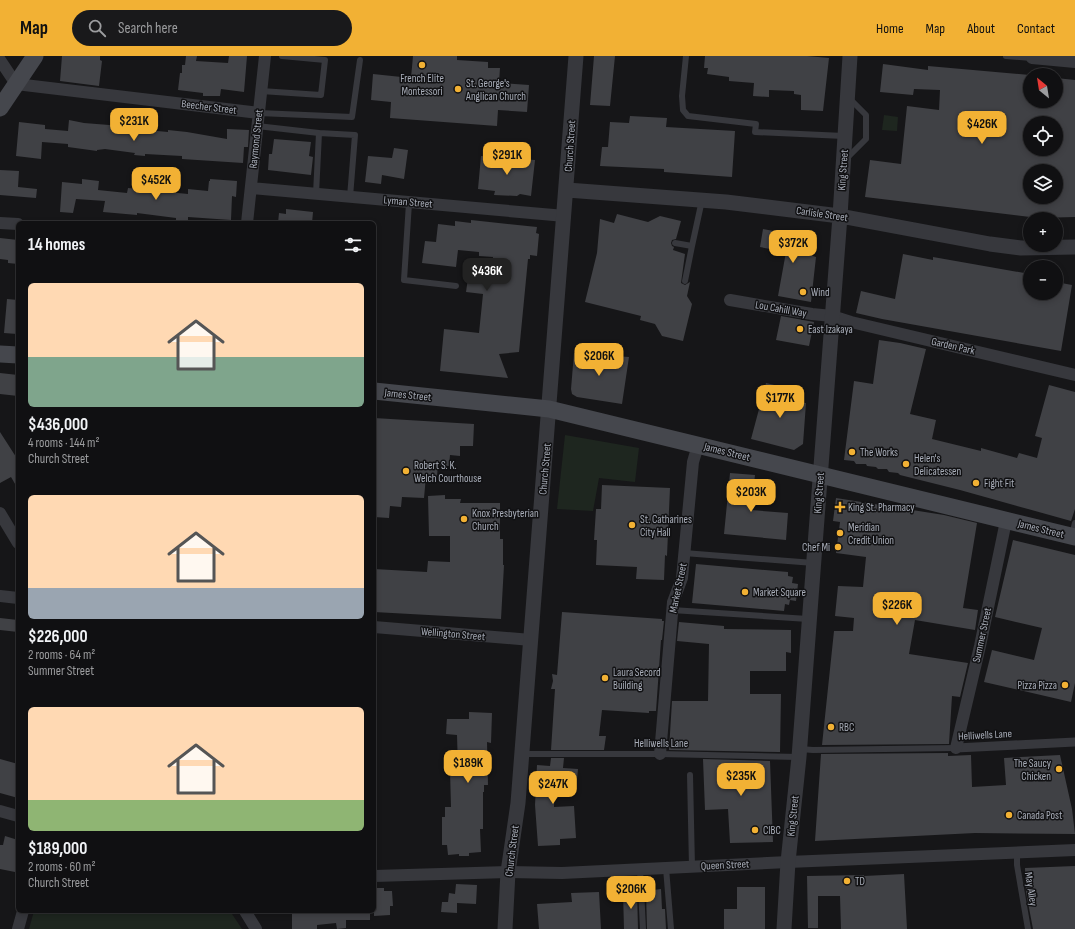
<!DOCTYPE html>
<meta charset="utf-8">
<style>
body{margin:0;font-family:"Sofia Sans Condensed",sans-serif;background:#19191b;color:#f1f3f6;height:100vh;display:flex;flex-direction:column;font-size:15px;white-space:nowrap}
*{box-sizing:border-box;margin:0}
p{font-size:13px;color:#9c9d9f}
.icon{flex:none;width:22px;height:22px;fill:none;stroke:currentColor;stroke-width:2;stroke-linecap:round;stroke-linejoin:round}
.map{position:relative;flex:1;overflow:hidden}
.drawer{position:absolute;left:16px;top:165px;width:360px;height:692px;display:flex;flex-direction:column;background:#101012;border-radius:6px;box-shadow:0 2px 6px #0003,0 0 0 1px #303032}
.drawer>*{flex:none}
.needle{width:26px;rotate:330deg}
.controls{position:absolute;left:1023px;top:12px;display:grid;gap:8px}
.controls a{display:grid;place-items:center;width:40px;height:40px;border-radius:50%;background:#101012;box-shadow:0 2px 6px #0003,0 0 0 1px #303032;font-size:20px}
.price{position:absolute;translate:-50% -34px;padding:0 9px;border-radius:8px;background:#f2b134;color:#111;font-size:13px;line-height:26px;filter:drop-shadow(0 1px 2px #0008)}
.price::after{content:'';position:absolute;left:50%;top:24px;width:12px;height:9px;margin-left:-6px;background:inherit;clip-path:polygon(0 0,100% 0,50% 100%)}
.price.current{background:#222;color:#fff}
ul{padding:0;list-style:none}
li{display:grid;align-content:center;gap:8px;height:212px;padding:0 12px}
li span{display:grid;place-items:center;height:124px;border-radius:6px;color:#555}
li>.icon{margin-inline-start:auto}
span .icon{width:72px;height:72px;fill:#fffc;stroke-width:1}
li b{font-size:17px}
h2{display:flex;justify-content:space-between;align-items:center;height:48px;padding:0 12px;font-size:17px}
header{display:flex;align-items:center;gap:24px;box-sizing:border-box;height:56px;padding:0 20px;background:#f2b134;color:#111}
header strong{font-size:19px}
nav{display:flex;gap:22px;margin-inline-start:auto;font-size:14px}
.search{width:280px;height:36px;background:#19191b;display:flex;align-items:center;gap:10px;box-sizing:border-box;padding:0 14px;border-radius:22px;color:#9c9d9f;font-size:15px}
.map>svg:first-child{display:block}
.green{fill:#1e261f}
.building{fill:#404145;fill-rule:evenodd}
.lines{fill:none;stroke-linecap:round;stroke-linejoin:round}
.service{stroke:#37383d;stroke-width:6}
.pedestrian{stroke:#37383d;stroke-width:9}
.minor{stroke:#37383d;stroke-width:12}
.tertiary{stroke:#37383d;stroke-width:15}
.secondary{stroke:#45474d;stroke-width:17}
.poi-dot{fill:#f2b134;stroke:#111113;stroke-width:1.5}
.labels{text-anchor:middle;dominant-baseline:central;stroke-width:3;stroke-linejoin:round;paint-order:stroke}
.poi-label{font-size:11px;fill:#a8adb8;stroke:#111113;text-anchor:start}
.street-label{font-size:11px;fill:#a8adb8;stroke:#111113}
</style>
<header>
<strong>Map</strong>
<div class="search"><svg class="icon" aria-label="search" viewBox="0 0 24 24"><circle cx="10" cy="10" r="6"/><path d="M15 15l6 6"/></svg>Search here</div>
<nav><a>Home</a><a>Map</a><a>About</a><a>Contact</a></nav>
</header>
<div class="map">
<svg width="1075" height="873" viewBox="0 0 1075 873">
<rect width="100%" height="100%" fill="#161618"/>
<path class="green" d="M884,59L898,61L897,75L882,74Z
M565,379L639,392L635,426L599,422L593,455L557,453Z
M34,855H230L242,873H29Z"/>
<path class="building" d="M62,0H100V4L102,5L99,30L60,25Z
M186,0H197L196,5L228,7L229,0H247L244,36L221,33L220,40H203V37L178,34L180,17H182V9H185Z
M413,0H457V4L488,6V12H500L499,27L529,29L527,56L498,54L497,70L390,62L391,46L371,44L373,18L411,22Z
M594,0H615L610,50L590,49Z
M705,0H807L829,2L823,55L801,54V39L794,38V35L769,34V41L753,40L754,27L729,25V21L707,18L708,12H704Z
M883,8L928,14V10L1030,19V45H1056V22L1075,24V161L1038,162L865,141L870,104L901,108L907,50L939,54L940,34L914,33L913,39L880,36ZM1030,67H1056V93H1030ZM1030,115H1056V141H1030Z
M630,60L667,62L666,71L735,75L732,121L664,116V113L600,110L602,91H608L610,66L629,67Z
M69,64L84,67L147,72V74L168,76V74L187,76L227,83V73L249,74L248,91H244L243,107L182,103V100L145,98V100L134,99L135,97L105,93L97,94V95L68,91V88L42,86L41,103L16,100L19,66L45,69V73L68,75Z
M274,83L311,86L309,100L313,101L311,119L268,114L269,98H272Z
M394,92L408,94L404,123L382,119L381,128L365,126L368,100L392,102Z
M481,100L535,104L531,140L520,138L517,140L494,139L495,135L478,133Z
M0,114L19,115L18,131L37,133L36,142L0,139Z
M82,123L99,125L98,134L127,137L128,132L188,138V133L208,135L209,125H210V123L237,125L236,141L232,140L231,164L188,161V166L176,164V162L137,157V159L103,156L105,145L76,143L73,157L60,156L62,126L82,128Z
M286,153L313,156L312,167H278L279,157L286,158Z
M617,158L648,166L660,160L681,165L676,183L672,184L671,187L672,190L674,191L673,194L685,198L681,227L685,229L690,226L687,240L692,248L683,285L662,280L655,268L640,264L641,260L585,246L597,197L600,163L614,167Z
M471,164L537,171L536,177L539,178L537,200L530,199V203H528L519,296L499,298L508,322L440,315L444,273L479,277L483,238L466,236L468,222L490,225L493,201L479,200V196L458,194L456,211L422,207L425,185L436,186L438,168L455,170V165L471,167Z
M763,173L810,182L807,198L816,201L811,246L778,240L786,196L760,191Z
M0,182L18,184V208L8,207V204L0,203Z
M903,198L933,204V201L1030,218V237H1056V226L1072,229L1061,295L882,263L856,257L861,235L895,243Z
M7,243L18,244L17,278L4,277Z
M781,260L814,266L809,290L776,284Z
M879,284L900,287L926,293L910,358L936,364L932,383L981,395V392L1017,402L1019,397L1037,402L1042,382L1035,380L1049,329L1075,336V453L1071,465L960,434L900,419L898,417L889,416L887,413H878L876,411L867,410L866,408H856L854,405L844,404L854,325L873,328Z
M574,297L629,301L622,348L577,341L572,338L571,333Z
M0,317L18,319V340L0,338Z
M766,327L787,332L785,340H795V346L806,347L803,388L794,394L751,383Z
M374,362L474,368L473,390H460V400L450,399L449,410L438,409L437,420H426L424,442L402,441L401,451L390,450L389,462L374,461Z
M0,376L18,404V433L11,421L0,427Z
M730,417L755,419L751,454L788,457L786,484L724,478Z
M602,429L670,432L667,500L665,499L664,524L636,523L637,511L596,509L597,484H594L596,453H601Z
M445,439V443H461L460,447H500V483H503V509H504L501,563L374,556V513L427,516L428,505L450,506V480H429L428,440Z
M836,442L944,459L977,467L963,552L978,554L975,574L915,564L909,598L968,607L960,641L952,640L949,688L822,689L834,575H853L854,562L835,560L838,530L863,531L866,501L836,497L840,466L833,465Z
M1013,484L1075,499V627L1071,646L984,626L992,594L1034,604L1042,572L995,561Z
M696,508L788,516V520L793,521L792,527L798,528L796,545L790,544L789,549L785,548L784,555L692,547Z
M562,556L662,563V565H664L662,584H661L656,655H649V657L602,654L599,680H606L604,694H551L555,633H551L553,625L552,618L557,619Z
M0,562L18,564V576L0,574Z
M679,566L724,570V573L791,574V597L786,596V615H750V638H781L780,696L669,694L672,645H708L709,588L677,585Z
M469,656L492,657L491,687L487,686L488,729H484V736H483V773H480L481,796L469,797V800H459V798L448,799L447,789H442V761H445V751H451L450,714L458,713L457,679L446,678L447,663H469Z
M948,697V700L971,699L972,731L1006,729L1004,702L1060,699L1072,753L1075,778L975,777L815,785L821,698Z
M551,702H564L563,712L578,713L577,723L555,722L554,751L574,750L576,782L560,783V789L538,790L535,749L537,709L550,710Z
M0,703L18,708V742L0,737Z
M703,703L770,705L773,786L730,787L728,753L705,754Z
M5,780L18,784V804L15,816L0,813V789H3Z
M1075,810V873H1033L1026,836L1025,812Z
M904,818L907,873H841L840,840H818V872H808L807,820L864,819V820Z
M456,828L477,829L476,848L457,847V857L441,856L442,846H448L449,837L455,838Z
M737,831H765V873H724V853H737Z
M374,832H384V835H392L393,850H390V859L374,860Z
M661,833L662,853H665L666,873H647L646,835Z
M637,835L638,873H624L623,836Z
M599,836L601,873H539L537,848L572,846L571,837Z
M292,855H370V864H346V872L337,873L336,867L317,869V873H292Z"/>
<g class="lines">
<path class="service" d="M686,0L682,40L683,54L688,60L756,68L755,76L844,80
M1006,0L1032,2
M261,35L321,39L325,4L282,0
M259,57L352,61L360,4
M257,70L319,77L316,138
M319,77L355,79L350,141
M846,103L866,83V59L850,43
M409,147L404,224L456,230
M675,187L692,190L702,144
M685,225L692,190
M1072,479L1075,467
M684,497L814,507
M672,554L808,563
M800,693L813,694L956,692
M523,698H660L799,701
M690,719L692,811
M1017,796V809L1028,873
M666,812L671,873
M640,813L643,873"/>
<path class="pedestrian" d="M956,692L1075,686"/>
<path class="minor" d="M1032,0V2L1075,6
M0,4L16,28L259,57
M251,132L565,160
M0,167L18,168
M247,167L265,0
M730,244L812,258L832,260L851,266L1075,319
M0,457L18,487
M0,540L18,542
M374,571L531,584
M956,692L980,590L1006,465
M660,698L673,546L682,522L693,406L698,389
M0,755L18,760
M374,820L508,816L562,817L788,806L1075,794
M245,855L256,873
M18,873L23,855"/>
<path class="tertiary" d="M567,134L726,146L840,160L990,188L1021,192L1075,191
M505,873L508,816L518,747L576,0
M784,873L788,806L799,701L817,463L840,160L850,0"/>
<path class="secondary" d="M0,52L35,0
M0,298L18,299
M374,335L549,353L1075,481"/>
</g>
<g class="poi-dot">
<circle cx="422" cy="9" r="4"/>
<circle cx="458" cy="33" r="4"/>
<circle cx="803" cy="236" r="4"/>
<circle cx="800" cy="273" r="4"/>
<circle cx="852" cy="396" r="4"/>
<circle cx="906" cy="408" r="4"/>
<circle cx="406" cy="415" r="4"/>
<circle cx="976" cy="427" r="4"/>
<path d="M838 445h4v4h4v4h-4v4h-4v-4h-4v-4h4z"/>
<circle cx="464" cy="463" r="4"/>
<circle cx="632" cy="469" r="4"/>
<circle cx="840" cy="477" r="4"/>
<circle cx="838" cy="491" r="4"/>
<circle cx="745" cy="536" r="4"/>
<circle cx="605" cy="622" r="4"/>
<circle cx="1065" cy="629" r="4"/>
<circle cx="831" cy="671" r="4"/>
<circle cx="1059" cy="713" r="4"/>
<circle cx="1009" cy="759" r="4"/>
<circle cx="755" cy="774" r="4"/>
<circle cx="847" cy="825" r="4"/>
</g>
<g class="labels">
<g class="poi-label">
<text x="422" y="22" text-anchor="middle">French Elite<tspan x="422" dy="13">Montessori</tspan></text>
<text x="466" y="27">St. George's<tspan x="466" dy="13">Anglican Church</tspan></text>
<text x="811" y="236">Wind</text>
<text x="808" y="273">East Izakaya</text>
<text x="860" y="396">The Works</text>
<text x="914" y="402">Helen's<tspan x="914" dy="13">Delicatessen</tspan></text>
<text x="414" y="409">Robert S. K.<tspan x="414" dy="13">Welch Courthouse</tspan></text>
<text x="984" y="427">Fight Fit</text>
<text x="848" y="451">King St. Pharmacy</text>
<text x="472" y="457">Knox Presbyterian<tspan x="472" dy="13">Church</tspan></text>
<text x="640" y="463">St. Catharines<tspan x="640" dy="13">City Hall</tspan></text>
<text x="848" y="471">Meridian<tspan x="848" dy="13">Credit Union</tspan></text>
<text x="830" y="491" text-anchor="end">Chef Mi</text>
<text x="753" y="536">Market Square</text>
<text x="613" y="616">Laura Secord<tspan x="613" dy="13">Building</tspan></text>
<text x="1057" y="629" text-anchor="end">Pizza Pizza</text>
<text x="839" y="671">RBC</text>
<text x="1051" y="707" text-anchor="end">The Saucy<tspan x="1051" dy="13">Chicken</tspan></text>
<text x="1017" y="759">Canada Post</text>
<text x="763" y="774">CIBC</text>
<text x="855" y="825">TD</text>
</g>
<g class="street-label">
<text transform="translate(209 51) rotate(7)">Beecher Street</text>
<text transform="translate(256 83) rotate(-84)">Raymond Street</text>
<text transform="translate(570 90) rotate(-86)">Church Street</text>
<text transform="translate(843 114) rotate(-86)">King Street</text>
<text transform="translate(408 146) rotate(5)">Lyman Street</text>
<text transform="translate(822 158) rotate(8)">Carlisle Street</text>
<text transform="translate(781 253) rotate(10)">Lou Cahill Way</text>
<text transform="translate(953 290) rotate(13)">Garden Park</text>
<text transform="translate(408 339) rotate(6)">James Street</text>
<text transform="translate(727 396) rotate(14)">James Street</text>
<text transform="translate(545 413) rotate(-85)">Church Street</text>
<text transform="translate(819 437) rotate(-86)">King Street</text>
<text transform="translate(1041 473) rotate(14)">James Street</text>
<text transform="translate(678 532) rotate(-78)">Market Street</text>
<text transform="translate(453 578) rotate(5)">Wellington Street</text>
<text transform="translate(982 579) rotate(-78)">Summer Street</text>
<text transform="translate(985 679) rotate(-3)">Helliwells Lane</text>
<text x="661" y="687">Helliwells Lane</text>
<text transform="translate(793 760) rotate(-84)">King Street</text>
<text transform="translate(512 795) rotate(-83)">Church Street</text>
<text transform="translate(725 809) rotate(-3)">Queen Street</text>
<text transform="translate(1031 833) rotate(81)">May Alley</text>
</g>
</g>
</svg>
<div class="controls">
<a><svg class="needle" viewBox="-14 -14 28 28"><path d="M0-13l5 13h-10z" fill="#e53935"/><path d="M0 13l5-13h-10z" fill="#9c9d9f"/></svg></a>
<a><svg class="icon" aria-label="locate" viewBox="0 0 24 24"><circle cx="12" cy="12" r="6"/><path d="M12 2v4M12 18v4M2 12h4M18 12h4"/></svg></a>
<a><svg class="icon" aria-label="layers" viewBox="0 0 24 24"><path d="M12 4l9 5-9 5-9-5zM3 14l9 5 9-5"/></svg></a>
<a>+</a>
<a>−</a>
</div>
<b class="price" style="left:134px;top:86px">$231K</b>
<b class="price" style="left:982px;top:89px">$426K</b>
<b class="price" style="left:507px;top:120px">$291K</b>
<b class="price" style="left:156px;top:145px">$452K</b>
<b class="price" style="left:793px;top:208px">$372K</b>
<b class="price current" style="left:487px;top:236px">$436K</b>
<b class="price" style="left:599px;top:321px">$206K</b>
<b class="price" style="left:780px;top:363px">$177K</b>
<b class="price" style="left:751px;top:457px">$203K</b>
<b class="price" style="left:897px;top:570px">$226K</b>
<b class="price" style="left:468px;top:728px">$189K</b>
<b class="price" style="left:741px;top:741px">$235K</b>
<b class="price" style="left:553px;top:749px">$247K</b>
<b class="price" style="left:631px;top:854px">$206K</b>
<section class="drawer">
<h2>14 homes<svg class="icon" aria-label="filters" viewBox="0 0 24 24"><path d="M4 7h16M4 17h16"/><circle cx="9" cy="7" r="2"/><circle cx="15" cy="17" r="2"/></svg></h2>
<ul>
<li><span style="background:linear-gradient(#ffd9b3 60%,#7fa58c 0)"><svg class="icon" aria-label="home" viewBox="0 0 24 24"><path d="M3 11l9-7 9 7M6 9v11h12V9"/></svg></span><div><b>$436,000</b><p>4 rooms · 144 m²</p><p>Church Street</p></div></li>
<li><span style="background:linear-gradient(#ffd9b3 75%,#9aa5b1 0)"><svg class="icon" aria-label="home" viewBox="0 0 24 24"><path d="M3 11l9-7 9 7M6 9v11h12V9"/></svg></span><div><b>$226,000</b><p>2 rooms · 64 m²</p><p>Summer Street</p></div></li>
<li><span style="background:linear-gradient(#ffd9b3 75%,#8fb573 0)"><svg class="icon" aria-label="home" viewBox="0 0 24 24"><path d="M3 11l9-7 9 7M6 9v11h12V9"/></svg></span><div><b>$189,000</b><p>2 rooms · 60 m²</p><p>Church Street</p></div></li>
</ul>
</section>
</div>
